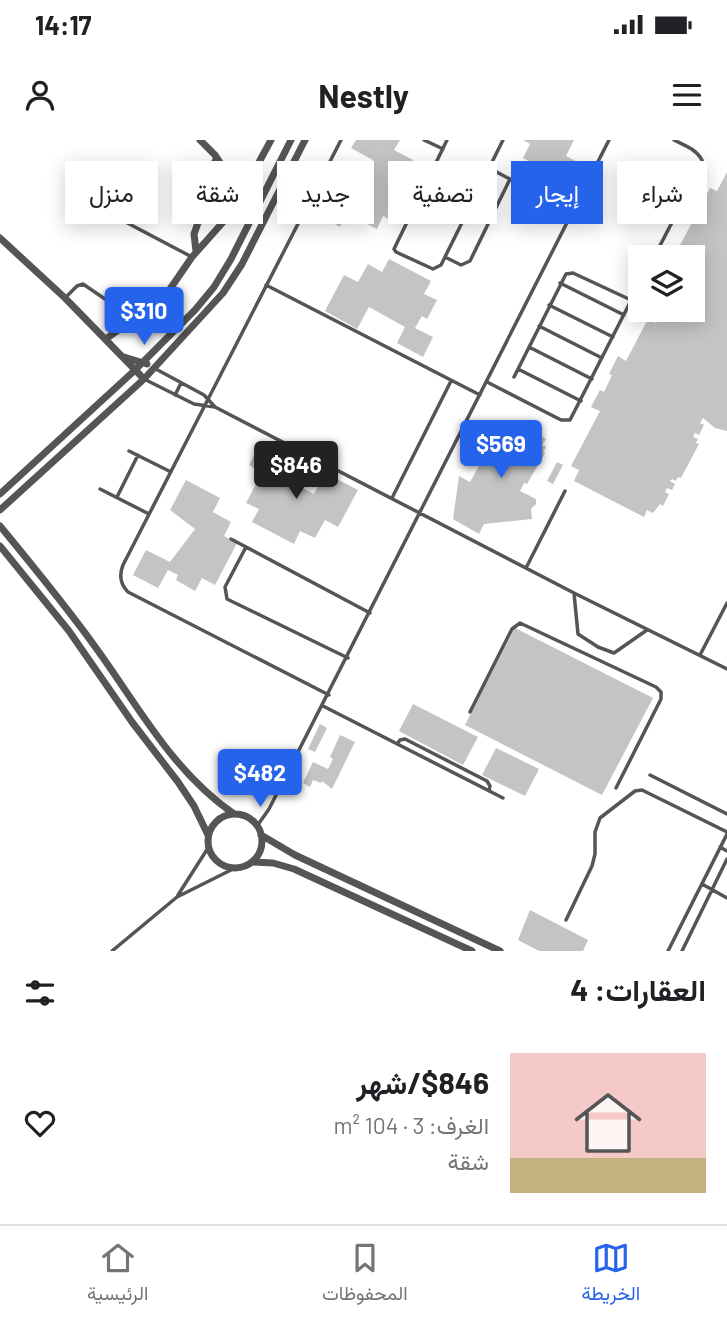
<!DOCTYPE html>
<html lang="ar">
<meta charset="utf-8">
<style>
body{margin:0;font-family:Barlow,Vazirmatn,sans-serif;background:#f6f6f6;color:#202124;direction:rtl;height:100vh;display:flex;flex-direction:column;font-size:26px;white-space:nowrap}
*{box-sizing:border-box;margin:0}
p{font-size:23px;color:#757577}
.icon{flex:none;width:38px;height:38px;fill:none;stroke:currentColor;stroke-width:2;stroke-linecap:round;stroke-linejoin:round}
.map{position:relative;height:811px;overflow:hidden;direction:ltr}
.drawer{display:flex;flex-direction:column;background:#fff;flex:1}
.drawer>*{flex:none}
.hud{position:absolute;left:21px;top:21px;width:686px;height:63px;direction:rtl;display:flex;gap:14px}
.fabs{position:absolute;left:628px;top:105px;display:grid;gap:14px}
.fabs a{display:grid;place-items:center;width:77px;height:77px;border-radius:0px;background:#fff;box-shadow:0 4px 18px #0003;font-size:35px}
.price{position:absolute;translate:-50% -60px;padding:0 16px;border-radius:7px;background:#2563eb;color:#fff;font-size:23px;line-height:46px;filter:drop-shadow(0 2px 4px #0008)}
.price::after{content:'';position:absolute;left:50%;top:42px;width:21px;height:16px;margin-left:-10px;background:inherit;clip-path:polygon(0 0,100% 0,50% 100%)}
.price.active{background:#222;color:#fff}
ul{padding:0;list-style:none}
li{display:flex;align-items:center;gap:21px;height:175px;padding:0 21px}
li span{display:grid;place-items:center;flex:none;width:196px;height:140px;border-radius:0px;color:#555}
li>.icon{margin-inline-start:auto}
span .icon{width:84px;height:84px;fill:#fffc;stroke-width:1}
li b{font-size:30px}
h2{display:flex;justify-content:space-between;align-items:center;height:84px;padding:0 21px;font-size:30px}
.pill{padding:0 24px;border-radius:0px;background:#fff;box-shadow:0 4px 18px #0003;font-size:24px;line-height:63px}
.pill.active{background:#2563eb;color:#fff}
.status{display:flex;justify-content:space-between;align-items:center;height:49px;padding:0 35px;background:#fff;direction:ltr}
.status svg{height:19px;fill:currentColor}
header{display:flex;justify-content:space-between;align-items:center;height:91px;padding:0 21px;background:#fff;font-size:32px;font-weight:700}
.tab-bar{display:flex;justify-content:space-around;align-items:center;height:98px;border-top:2px solid #e0e0e0;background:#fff;font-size:19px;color:#757577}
.tab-bar a{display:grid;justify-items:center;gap:4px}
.tab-bar .active{color:#2563eb}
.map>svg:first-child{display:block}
.building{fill:#c4c4c4}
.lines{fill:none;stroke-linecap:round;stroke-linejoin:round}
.lane{stroke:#555;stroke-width:3.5}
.street{stroke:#555;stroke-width:7}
</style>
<div class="status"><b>14:17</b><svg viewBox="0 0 49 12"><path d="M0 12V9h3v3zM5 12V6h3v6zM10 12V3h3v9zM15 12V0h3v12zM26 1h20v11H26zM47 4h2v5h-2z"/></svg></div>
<header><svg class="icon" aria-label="menu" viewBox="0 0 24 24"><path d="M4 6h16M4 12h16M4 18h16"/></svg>Nestly<svg class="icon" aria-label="person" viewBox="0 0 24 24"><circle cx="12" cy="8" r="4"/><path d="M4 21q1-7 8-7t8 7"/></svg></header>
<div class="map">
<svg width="727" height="811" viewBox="0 0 727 811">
<rect width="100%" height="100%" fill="#fff"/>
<path class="building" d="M356,0H400L394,10L413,20L405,35L418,41L396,83L383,76L377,89L357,79L360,74L350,68L340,87L315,73L328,48L351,60L373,20L351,8Z
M523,0H574L566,16L587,27L571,60L534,42L541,28L523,18L530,4Z
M727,32V291L715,288L703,278L700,283L704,285L699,295L695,293L693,297L698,299L696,303L699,304L681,338L678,337L676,341L672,339L670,341L675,344L672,350L667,348L665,352L669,354L663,366L660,364L653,373L647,370L644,377L574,341L579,330L571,326L600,271L591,267L600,250L604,252L612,235L609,234L618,216L626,221L648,179L656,183L663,170H693V117H679L681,113L677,111L710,48L717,51Z
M389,119L431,141L424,154L437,160L427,179L422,176L415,188L433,197L423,217L397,203L405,187L369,167L357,189L325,171L344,135L358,142L368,124L382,132Z
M512,280L546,299L542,305L546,307L543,312L545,313L527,344L524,343L520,351L536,359V364L531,369L532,379L484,384L479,394L453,379L459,336L470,342L487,312L478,307L483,299L490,303L502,284L508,287Z
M259,305L285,319L277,335L314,354L325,333L358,350L338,387L325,380L315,398L300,391L294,404L252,382L259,369L246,363L256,344L261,347L267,335L249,325Z
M557,322L563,325L553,344L547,341Z
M186,340L220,358L213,372L231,382L224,396L237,403L215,445L202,438L195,451L176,440L178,435L168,430L158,448L133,435L146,410L170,422L195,389L170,370Z
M515,488L653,558L602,655L465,585Z
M413,564L478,597L463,625L399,591Z
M320,584L327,588L315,612L308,609Z
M340,595L355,602L332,649L322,641L321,643L313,640L310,647L303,643L313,622L328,629L333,619L330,617Z
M496,608L539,629L525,656L482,635Z
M530,770L588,800L583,811H539L518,800Z"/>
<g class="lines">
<path class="lane" d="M424,0L443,9
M447,0L394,109L396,112L433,129L441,125L503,0
M489,28L572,72
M116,77L192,117
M445,117L461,125L470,121L510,39
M654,117L703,23C699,10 685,6 674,0
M560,143L624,175
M266,145L480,255
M66,157L77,146L83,144L105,159
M549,165L613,197
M539,186L602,218
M529,207L592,239
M154,228L204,255L215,267L574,453L727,529
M518,229L581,261
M514,237L566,134L573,133L631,160
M144,239L194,264L215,267
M487,242L561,280H570L640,143
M175,255L181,243
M129,311L171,332
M100,349L149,374
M117,357L138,315
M392,358L451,241
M231,399L370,473
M246,407L225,447L227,459L348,518
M526,428L565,351
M574,453L578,494L598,507L614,513L647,490
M700,515L727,463
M329,555L128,452C120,444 119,435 123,425L341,0
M323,566L503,658
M470,572L512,489L520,483L656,547L661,552V559L616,648
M397,604L400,600L405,599L487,641L490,646L489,651
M650,635L727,674
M257,686L269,669L609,0
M720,707L727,711
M702,744L727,758
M178,755L208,708
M566,780L592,726L595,714V692L600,678L635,651L642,650L727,692
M112,811L177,757L235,728
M668,811L727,694
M682,811L727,719"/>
<path class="street" d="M200,0L215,15L242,56
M0,98L65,158L144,239
M196,111L194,94L205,63L209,32L217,18
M106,199L155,163L170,149L192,117L232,72L271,0
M124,217L147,224
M0,354L134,231L195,170L214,147L231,119L291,0
M0,370L144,239L223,153L242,124L305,0
M0,386C33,426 66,466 96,508C139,567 172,631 234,674
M0,406L69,491L132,582L178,642L194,666L208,695
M208 701a27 27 0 1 1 54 0a27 27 0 1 1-54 0Z
M261,695L295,715L500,811
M252,722L273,723L294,729L472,811"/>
</g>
</svg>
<div class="fabs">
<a><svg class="icon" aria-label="layers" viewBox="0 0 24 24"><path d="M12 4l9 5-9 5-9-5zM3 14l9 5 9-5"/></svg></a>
</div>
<b class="price" style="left:144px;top:207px">$310</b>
<b class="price" style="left:501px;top:340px">$569</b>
<b class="price active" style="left:296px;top:361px">$846</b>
<b class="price" style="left:260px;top:669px">$482</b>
<div class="hud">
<a class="pill">شراء</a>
<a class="pill active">إيجار</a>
<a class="pill">تصفية</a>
<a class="pill">جديد</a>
<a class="pill">شقة</a>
<a class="pill">منزل</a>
</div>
</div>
<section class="drawer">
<h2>العقارات: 4<svg class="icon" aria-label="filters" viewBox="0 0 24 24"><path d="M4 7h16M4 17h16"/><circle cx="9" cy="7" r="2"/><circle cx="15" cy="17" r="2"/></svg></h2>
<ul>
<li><span style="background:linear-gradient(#f6c9c9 75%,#c2b280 0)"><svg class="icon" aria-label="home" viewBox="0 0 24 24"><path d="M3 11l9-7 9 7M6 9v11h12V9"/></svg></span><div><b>$846/شهر</b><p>الغرف: 3 · 104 m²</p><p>شقة</p></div><svg class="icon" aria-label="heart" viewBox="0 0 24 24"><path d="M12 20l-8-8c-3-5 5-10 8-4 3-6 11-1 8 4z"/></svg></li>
</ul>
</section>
<nav class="tab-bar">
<a class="active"><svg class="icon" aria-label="map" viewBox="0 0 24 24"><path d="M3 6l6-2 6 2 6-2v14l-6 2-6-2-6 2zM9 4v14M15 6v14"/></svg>الخريطة</a>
<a><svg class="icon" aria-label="saved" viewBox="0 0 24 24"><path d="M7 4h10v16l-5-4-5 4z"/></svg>المحفوظات</a>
<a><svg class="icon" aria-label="home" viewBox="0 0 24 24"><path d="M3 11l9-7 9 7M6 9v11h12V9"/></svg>الرئيسية</a>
</nav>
